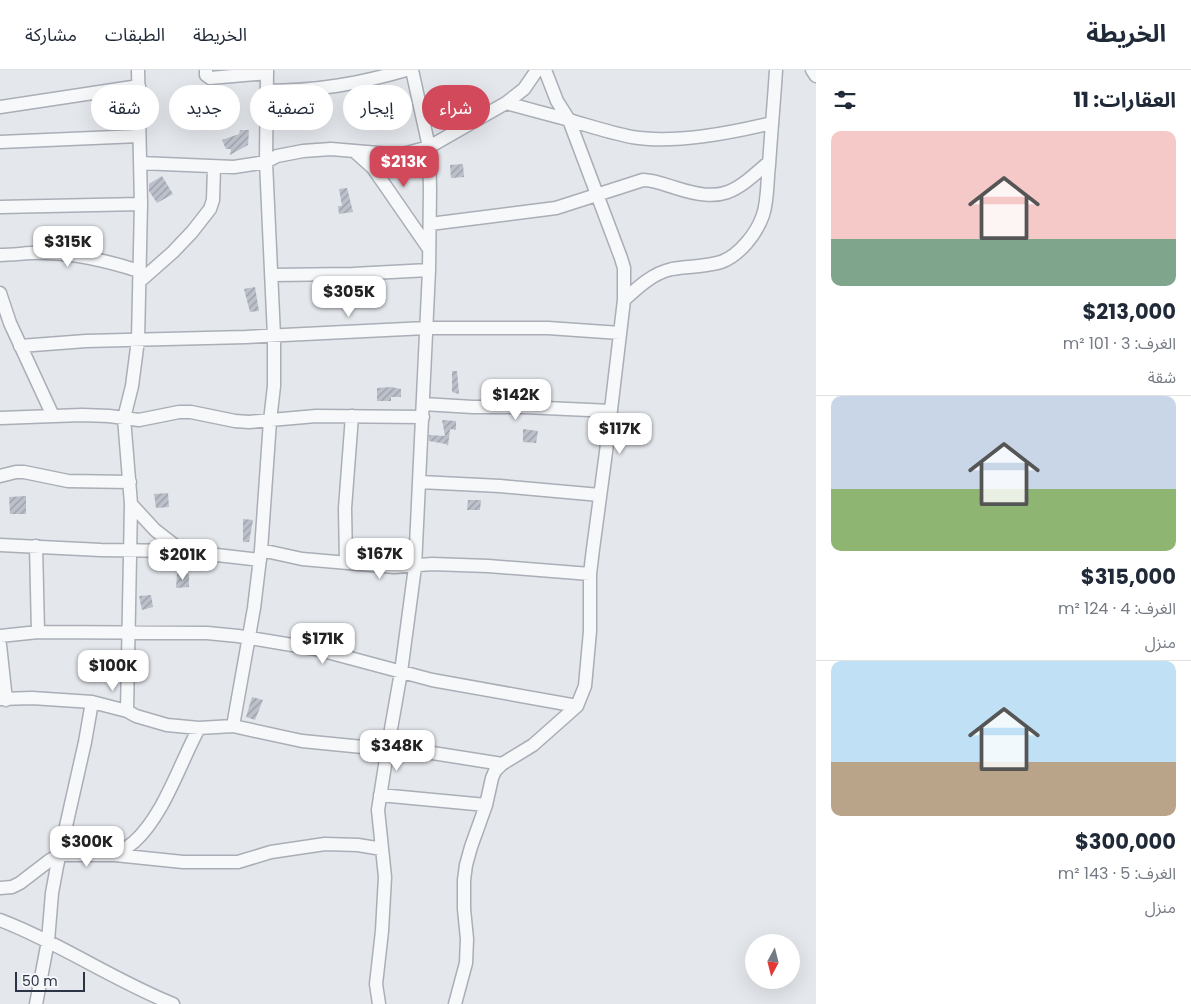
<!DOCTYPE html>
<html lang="ar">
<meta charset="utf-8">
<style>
body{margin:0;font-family:Poppins,"Noto Sans Arabic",sans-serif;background:#f6f6f7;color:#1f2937;direction:rtl;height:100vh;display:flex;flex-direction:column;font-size:19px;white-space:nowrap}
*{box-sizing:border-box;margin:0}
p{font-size:16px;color:#747a83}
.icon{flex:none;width:28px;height:28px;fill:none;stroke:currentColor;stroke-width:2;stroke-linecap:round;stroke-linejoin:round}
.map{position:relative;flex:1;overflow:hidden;direction:ltr}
.sheet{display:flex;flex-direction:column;background:#fff;width:375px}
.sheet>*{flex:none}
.hud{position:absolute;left:15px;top:15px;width:475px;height:45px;direction:rtl;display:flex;gap:10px}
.needle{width:32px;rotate:187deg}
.fabs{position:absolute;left:745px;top:864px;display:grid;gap:10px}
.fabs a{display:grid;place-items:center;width:55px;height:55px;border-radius:50%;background:#fff;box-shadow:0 5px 20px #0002;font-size:25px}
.scale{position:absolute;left:15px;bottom:12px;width:70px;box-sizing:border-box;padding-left:5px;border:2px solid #2b3445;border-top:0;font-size:14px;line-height:18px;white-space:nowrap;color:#2b3445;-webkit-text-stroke:4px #f4f6f9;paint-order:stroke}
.price{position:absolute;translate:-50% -42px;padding:0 11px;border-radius:10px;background:#fff;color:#222;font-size:16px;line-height:32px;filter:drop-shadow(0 1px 2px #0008)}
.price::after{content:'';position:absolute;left:50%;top:30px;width:15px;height:11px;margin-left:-8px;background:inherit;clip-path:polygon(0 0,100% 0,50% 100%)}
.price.current{background:#d1495b;color:#fff}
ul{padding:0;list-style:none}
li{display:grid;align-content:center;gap:10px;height:265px;padding:0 15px}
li+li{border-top:1px solid #e0e1e3}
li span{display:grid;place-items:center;height:155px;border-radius:10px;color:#555}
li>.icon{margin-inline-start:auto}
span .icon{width:90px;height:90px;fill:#fffc;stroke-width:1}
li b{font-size:21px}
h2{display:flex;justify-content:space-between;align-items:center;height:60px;padding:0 15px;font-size:21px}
.chip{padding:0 18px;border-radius:22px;background:#fff;box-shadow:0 5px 20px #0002;font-size:18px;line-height:45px}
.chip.current{background:#d1495b;color:#fff}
header{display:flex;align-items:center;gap:30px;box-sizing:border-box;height:70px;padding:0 25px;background:#fff;border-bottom:1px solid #e0e1e3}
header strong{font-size:24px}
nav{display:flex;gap:28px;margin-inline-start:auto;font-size:18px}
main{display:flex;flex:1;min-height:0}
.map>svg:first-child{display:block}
.building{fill:url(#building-hatch)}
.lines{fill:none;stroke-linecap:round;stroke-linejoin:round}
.minor-casing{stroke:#a9aeb7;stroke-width:15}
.minor{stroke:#f7f8fa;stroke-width:12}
</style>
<header>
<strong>الخريطة</strong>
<nav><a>الخريطة</a><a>الطبقات</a><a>مشاركة</a></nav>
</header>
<main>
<section class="sheet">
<h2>العقارات: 11<svg class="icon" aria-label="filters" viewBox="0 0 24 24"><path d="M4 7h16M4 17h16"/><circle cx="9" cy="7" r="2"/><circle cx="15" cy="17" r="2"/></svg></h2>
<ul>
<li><span style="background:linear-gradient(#f6c9c9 70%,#7fa58c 0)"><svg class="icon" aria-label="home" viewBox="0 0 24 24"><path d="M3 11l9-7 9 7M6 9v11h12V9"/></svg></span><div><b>$213,000</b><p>الغرف: 3 · 101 m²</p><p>شقة</p></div></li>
<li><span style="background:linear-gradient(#c9d6e8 60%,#8fb573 0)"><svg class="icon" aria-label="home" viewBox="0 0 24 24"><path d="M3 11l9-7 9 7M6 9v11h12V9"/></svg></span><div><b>$315,000</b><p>الغرف: 4 · 124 m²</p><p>منزل</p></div></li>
<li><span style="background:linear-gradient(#bfe0f5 65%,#b9a48a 0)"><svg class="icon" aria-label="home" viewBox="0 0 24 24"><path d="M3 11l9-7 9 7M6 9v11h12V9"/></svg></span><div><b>$300,000</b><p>الغرف: 5 · 143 m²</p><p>منزل</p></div></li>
</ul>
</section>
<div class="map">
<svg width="816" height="934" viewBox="0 0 816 934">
<defs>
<pattern id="building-hatch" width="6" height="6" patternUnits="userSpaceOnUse" patternTransform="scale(1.25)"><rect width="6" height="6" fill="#bbc0ca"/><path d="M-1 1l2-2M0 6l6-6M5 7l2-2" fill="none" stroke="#989da6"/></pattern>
</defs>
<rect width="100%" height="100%" fill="#e4e7ec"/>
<path class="building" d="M240,60H249L248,75L230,85L231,79H226L222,70L239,64Z
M463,94L464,107L451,108L450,95Z
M162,106L173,124L157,133L149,121V114Z
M347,118L353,142L339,144L338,136H342L339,119Z
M91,157L93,180L85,179L84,158Z
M255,217L259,241L250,242L244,219Z
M452,301H457L459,324L452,322Z
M391,317L401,319V327H391V331H377V318Z
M442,350L456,351V360L450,359L448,376L446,374L429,371V365L445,366Z
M523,359L538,361L536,373L523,372Z
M168,423L169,437L156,438L154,424Z
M26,426V444H10L9,427Z
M468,430H481L480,440H467Z
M243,449L253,450L249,472H243Z
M177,504H189V517L176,518Z
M151,525L153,537L142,540L139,526Z
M252,627L263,630L255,650L246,647Z"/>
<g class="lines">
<g class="minor-casing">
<path id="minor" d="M206,0V5L210,8L267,3
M812,0L816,6
M266,21C316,21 358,14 406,0
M506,33C527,39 548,44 569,50C590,56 611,63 632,67C675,74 730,63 772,53
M0,37L139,16
M0,72L139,66
M354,81L373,98L429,179
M140,93L234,97L266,92L277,86L303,81L331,79L390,84H403L429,77L506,33L524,19L537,0
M0,137L141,134
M430,154L556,138L643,110C654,110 666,115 676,118C723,133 734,123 769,92
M0,185C16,185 31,182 47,183C79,184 108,191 139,201
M271,205L353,204L429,200
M139,212L173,182L192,162L210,139L213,130L214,97
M0,223L10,253L53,346
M624,230C638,217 653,203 672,199C688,196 705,197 721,192C739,186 757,163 763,145C768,130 767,111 769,95C771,64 774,32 776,0
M20,276L86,271L246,267L426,258H548L620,263
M423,334L473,337H524L611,341
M0,348L82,345L109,346L139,350L179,342H191L235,351L249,352L316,346L423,347
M0,406L16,402H24L68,411L130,412
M420,412L500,416L600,425
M131,434L155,460L182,481
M0,475L101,480L182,481L260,490
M36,476L38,562
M261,480L302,489L394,497L432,494L488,496L590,504
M346,493L345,438L352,346
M0,566L38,562L207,563L238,566L316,579L432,610L577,636
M0,575L6,630
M0,629L32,628L92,632L127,641L136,646L167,655L199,658L233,656L302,671L363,677L388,676L502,694
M127,641L131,434L124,348L132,316L138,270L141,134L138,0
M233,656L254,538L261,480L270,351L274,316V266L266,92L267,0
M380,725L486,735
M115,785C121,781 128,777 134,772C164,745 180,693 199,658
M0,818L12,817L20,813L50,790L59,785H115L183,792H238L271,782L325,774L358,775L382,779
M0,850C60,873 113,910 173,934
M36,934L48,871L52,823L57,796L85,672L92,632
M379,934L376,914L382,861L385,807L378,740L388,676L401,602L415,497L429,200L430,120L429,77L412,0
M455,934L466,893L467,869L464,839V810L466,795L471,777L486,735L492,708L495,701L502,694L533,675L577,636L585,616L590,561V504L593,479L606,382L624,230V198L621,188L569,50L557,31L545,0"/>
</g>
<use href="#minor" class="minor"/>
</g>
</svg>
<div class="fabs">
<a><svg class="needle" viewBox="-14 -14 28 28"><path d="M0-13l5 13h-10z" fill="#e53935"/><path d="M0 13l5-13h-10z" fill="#747a83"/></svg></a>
</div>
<div class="scale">50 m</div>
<b class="price current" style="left:404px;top:118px">$213K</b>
<b class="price" style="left:68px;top:198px">$315K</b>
<b class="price" style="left:349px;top:248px">$305K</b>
<b class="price" style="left:516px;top:351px">$142K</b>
<b class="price" style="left:620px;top:385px">$117K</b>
<b class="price" style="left:380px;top:510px">$167K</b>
<b class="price" style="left:183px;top:511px">$201K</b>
<b class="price" style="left:323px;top:595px">$171K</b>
<b class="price" style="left:113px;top:622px">$100K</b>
<b class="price" style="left:397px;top:702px">$348K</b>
<b class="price" style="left:87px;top:798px">$300K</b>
<div class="hud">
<a class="chip current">شراء</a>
<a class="chip">إيجار</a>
<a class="chip">تصفية</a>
<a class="chip">جديد</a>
<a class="chip">شقة</a>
</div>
</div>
</main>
